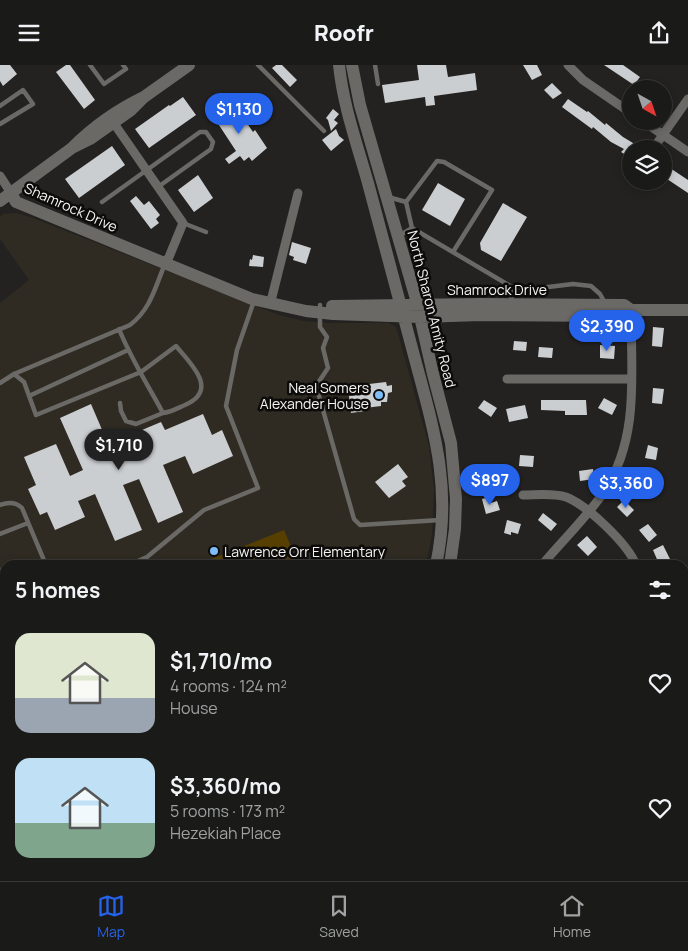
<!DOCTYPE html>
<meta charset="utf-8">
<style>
body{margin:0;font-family:Manrope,sans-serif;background:#232321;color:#f1f3f6;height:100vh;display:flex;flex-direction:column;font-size:19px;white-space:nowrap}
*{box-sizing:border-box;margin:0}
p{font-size:16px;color:#9fa1a2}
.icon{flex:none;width:28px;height:28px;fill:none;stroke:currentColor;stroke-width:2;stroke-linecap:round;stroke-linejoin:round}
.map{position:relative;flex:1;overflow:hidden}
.panel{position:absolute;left:0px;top:495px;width:689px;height:321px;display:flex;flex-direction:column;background:#1a1a18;border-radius:15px 15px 0 0;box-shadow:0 2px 8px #0003,0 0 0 1px #383837}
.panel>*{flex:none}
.needle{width:32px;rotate:140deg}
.tools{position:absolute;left:622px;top:15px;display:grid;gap:10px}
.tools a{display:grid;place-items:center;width:50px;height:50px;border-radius:50%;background:#1a1a18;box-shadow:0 2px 8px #0003,0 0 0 1px #383837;font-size:25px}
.price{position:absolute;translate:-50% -42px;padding:0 11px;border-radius:18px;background:#2563eb;color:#fff;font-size:16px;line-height:32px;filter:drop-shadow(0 1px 2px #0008)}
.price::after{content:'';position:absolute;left:50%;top:30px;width:15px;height:11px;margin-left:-8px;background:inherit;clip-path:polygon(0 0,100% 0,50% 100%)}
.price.current{background:#222;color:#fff}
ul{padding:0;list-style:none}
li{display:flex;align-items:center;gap:15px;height:125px;padding:0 15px}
li span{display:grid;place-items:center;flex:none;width:140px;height:100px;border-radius:15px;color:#555}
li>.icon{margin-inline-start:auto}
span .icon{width:60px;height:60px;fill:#fffc;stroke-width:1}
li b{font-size:21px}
h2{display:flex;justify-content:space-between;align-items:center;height:60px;padding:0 15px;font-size:21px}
header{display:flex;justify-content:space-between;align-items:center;height:65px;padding:0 15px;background:#1a1a18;font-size:22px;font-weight:800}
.tabs{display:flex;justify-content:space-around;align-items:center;height:70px;border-top:1px solid #383837;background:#1a1a18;font-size:14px;color:#9fa1a2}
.tabs a{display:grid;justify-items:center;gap:2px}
.tabs .current{color:#2563eb}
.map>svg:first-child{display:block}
.built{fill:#2f2b23}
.green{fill:#573e01}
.building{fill:#cbced1}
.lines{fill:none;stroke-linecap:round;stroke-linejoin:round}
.lane{stroke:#6b6966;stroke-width:4.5}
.street{stroke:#6b6966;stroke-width:9}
.secondary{stroke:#6b6966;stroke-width:12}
.poi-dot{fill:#7ebdf9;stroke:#0c0b0a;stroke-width:2}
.labels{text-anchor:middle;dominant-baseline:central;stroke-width:5;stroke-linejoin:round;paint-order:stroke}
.street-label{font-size:14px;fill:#f6f5f3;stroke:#0c0b0a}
.poi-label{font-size:14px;fill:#f6f5f3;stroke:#0c0b0a;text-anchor:end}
</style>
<header><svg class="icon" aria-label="menu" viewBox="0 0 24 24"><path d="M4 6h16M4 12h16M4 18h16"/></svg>Roofr<svg class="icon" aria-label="share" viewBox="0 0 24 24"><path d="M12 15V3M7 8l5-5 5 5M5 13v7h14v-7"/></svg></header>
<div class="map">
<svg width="688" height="816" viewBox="0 0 688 816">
<rect width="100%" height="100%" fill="#232220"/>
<path class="built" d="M16,148L33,153L279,250L303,256L329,258H389L395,261L397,265L429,381L434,424L432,470L426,500H5V811H300L299,816H0V238L29,215L0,174V151L4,149Z"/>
<path class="green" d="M284,465L299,500H196Z"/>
<path class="building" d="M0,0H10L17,9L3,21L0,16Z
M66,0H70L95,35L84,44L56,7Z
M276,0H282L297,15L290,22L272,3Z
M417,0H446L448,12L475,8L477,25L434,31L435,40L426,41L425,32L385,38L382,20L419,15Z
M523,0H537L542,10L532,15Z
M604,0H623L640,12L634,20Z
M552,18L562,28L553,34L544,25Z
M183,32L196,50L149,83L135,64L169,40L170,41Z
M568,34L587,47L588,46L605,60L606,58L623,72L643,84H631V93L621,87L624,84L611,77L593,62L592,64L562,42Z
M233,38L253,67L255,65L267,83L252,96L249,92L244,96L240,91L229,99L225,94L236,86L213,51Z
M333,44L339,49L334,55L338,58L331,66L328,55L326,53Z
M336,64L339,71L344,75L331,86L322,75Z
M112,81L125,100L79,133L65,114Z
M664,99L688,115V128L664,112Z
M198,110L213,133L194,147L178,125Z
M438,118L465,134L450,161L422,145Z
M136,131L144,140L149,136L160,150L156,154L159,158L151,164L130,136Z
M503,138L527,152L501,196L481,185L480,178Z
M292,177L311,183L306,199L293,195L294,192L289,190Z
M253,190L264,192L263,202L249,201L250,194L252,195Z
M653,262L664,263L662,282L652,281Z
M514,276L527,277L526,286L513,285Z
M600,280L615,281L614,294L600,293Z
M539,282L553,283L552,293L538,292Z
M386,317L387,321L392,320V327L388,328L387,337H381V341L365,343V346L351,348L349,331L370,329L369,319Z
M653,323L664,324L662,339L652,338Z
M604,333L617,340L612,350L598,343Z
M484,335L497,343L491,352L478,343Z
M541,335H586L587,350H565V346L541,345Z
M91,339L115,395L148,380L142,365L161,357L165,365L203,349L212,370L222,365L233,391L193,409L185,391L163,400L183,447L158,458L139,414L123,420L142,465L115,476L95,429L78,436L85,452L55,465L47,447L40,450L28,424L36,420L24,392L56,379L70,411L83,405L60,353Z
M525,340L528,353L509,357L506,344Z
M648,380L658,383L656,395L645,393Z
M520,390L534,391L533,402L519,401Z
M398,399L408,412L402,416L406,421L389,433L375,417Z
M640,402L651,406L647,419L635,415Z
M593,404L594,414L580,416L579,406Z
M489,432L491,438L497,436L500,445L486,449L482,434Z
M624,435L634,445L627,452L617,442Z
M543,448L557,459L551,466L538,455Z
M507,455L521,459L518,469L511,467V470L504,468Z
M648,459L657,470L649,477L639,465Z
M587,471L597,482L588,491L577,480Z
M663,480L670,494L659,499L653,485Z"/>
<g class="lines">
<path class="lane" d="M90,0L104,19L126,4L123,0
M258,0L324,66
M375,0L378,19
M0,41L23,25L33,39L0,59
M388,132L406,137
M102,137L200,67H206L213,77L211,84L158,122
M183,158L206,167
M412,163L406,137L437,96L444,97L492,125L453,187
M399,171L412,163L512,222L511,238
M512,222L540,223L573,219L591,221L600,229L605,238
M320,240V262L327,272L323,283L328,303L318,318L317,324L354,454L360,460L440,455
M14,309L24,317L36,350L141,307L176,281C190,298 220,325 185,340C178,343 171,347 163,348C148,320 131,294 119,264
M0,318L14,309L130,260C151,244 155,222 165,199
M29,331L128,285
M120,338L121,346L126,356L136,359L163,348
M0,440C8,437 16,437 22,443L46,500
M0,469L28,458
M111,500L138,496L147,492L204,445L258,423L226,341L237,285L254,236
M0,505L5,517
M57,816V811
M142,816L143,811
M229,816L230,811
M528,816L533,811"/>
<path class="street" d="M568,0L583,15L631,48
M643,56L688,87
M113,57L183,158L169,192L165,197
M653,84L688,34
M0,111L11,128
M272,232L298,128
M507,314H631
M523,430C537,430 553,428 566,432C587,440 628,479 636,500
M542,500C562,476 586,453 604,427C640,372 631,308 631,245
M684,703L688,699
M684,724L688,730
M512,811L516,816
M441,816L452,811"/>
<path class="secondary" d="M339,0C343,40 357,79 368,118C384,178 400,238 416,298C435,368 452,426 436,500
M352,0L360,40L416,234L433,309L451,378L456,434L455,464L450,500
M144,32L189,0
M11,128L16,137L252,234L306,246L333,249L420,252L481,250L620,251L631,245H688
M0,136L72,83L90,74L131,45L144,32C117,45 92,63 72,83
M332,241L481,239L624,240L631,245
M305,816L306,811
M319,816L320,811"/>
</g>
<g class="poi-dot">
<circle cx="379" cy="330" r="5"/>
<circle cx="214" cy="486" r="5"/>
</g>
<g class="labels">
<g class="street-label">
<text transform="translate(71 142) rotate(24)">Shamrock Drive</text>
<text x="497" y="224">Shamrock Drive</text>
<text transform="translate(432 244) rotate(76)">North Sharon Amity Road</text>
</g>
<g class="poi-label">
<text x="369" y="322">Neal Somers<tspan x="369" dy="16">Alexander House</tspan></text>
<text x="224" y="486" text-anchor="start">Lawrence Orr Elementary</text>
</g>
</g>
</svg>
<div class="tools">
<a><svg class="needle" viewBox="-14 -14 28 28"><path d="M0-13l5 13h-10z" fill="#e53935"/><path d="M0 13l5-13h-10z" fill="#9fa1a2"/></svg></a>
<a><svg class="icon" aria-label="layers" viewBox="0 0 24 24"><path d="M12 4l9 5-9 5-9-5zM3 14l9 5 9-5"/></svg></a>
</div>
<b class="price" style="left:239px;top:70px">$1,130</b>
<b class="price" style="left:607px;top:287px">$2,390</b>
<b class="price current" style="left:119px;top:406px">$1,710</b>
<b class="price" style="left:490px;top:441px">$897</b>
<b class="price" style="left:626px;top:444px">$3,360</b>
<section class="panel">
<h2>5 homes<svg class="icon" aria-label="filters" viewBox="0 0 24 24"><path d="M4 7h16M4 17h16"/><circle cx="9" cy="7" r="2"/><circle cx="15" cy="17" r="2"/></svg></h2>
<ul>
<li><span style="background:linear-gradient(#dfe7d0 65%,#9aa5b1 0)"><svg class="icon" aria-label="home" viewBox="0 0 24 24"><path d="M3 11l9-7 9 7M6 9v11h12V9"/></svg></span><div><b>$1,710/mo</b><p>4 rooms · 124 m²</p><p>House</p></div><svg class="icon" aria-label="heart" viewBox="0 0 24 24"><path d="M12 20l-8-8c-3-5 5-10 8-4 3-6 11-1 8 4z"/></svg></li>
<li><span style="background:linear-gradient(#bfe0f5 65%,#7fa58c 0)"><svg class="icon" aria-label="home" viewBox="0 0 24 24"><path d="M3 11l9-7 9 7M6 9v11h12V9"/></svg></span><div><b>$3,360/mo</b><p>5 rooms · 173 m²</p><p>Hezekiah Place</p></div><svg class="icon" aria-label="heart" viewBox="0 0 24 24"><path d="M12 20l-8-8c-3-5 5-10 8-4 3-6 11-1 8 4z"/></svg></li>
</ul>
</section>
</div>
<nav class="tabs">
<a class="current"><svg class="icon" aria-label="map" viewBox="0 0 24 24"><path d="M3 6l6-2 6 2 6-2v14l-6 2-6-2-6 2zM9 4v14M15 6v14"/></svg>Map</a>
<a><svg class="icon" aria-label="saved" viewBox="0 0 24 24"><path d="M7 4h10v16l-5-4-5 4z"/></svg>Saved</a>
<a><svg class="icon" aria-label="home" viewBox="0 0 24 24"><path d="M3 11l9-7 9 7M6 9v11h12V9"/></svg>Home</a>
</nav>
